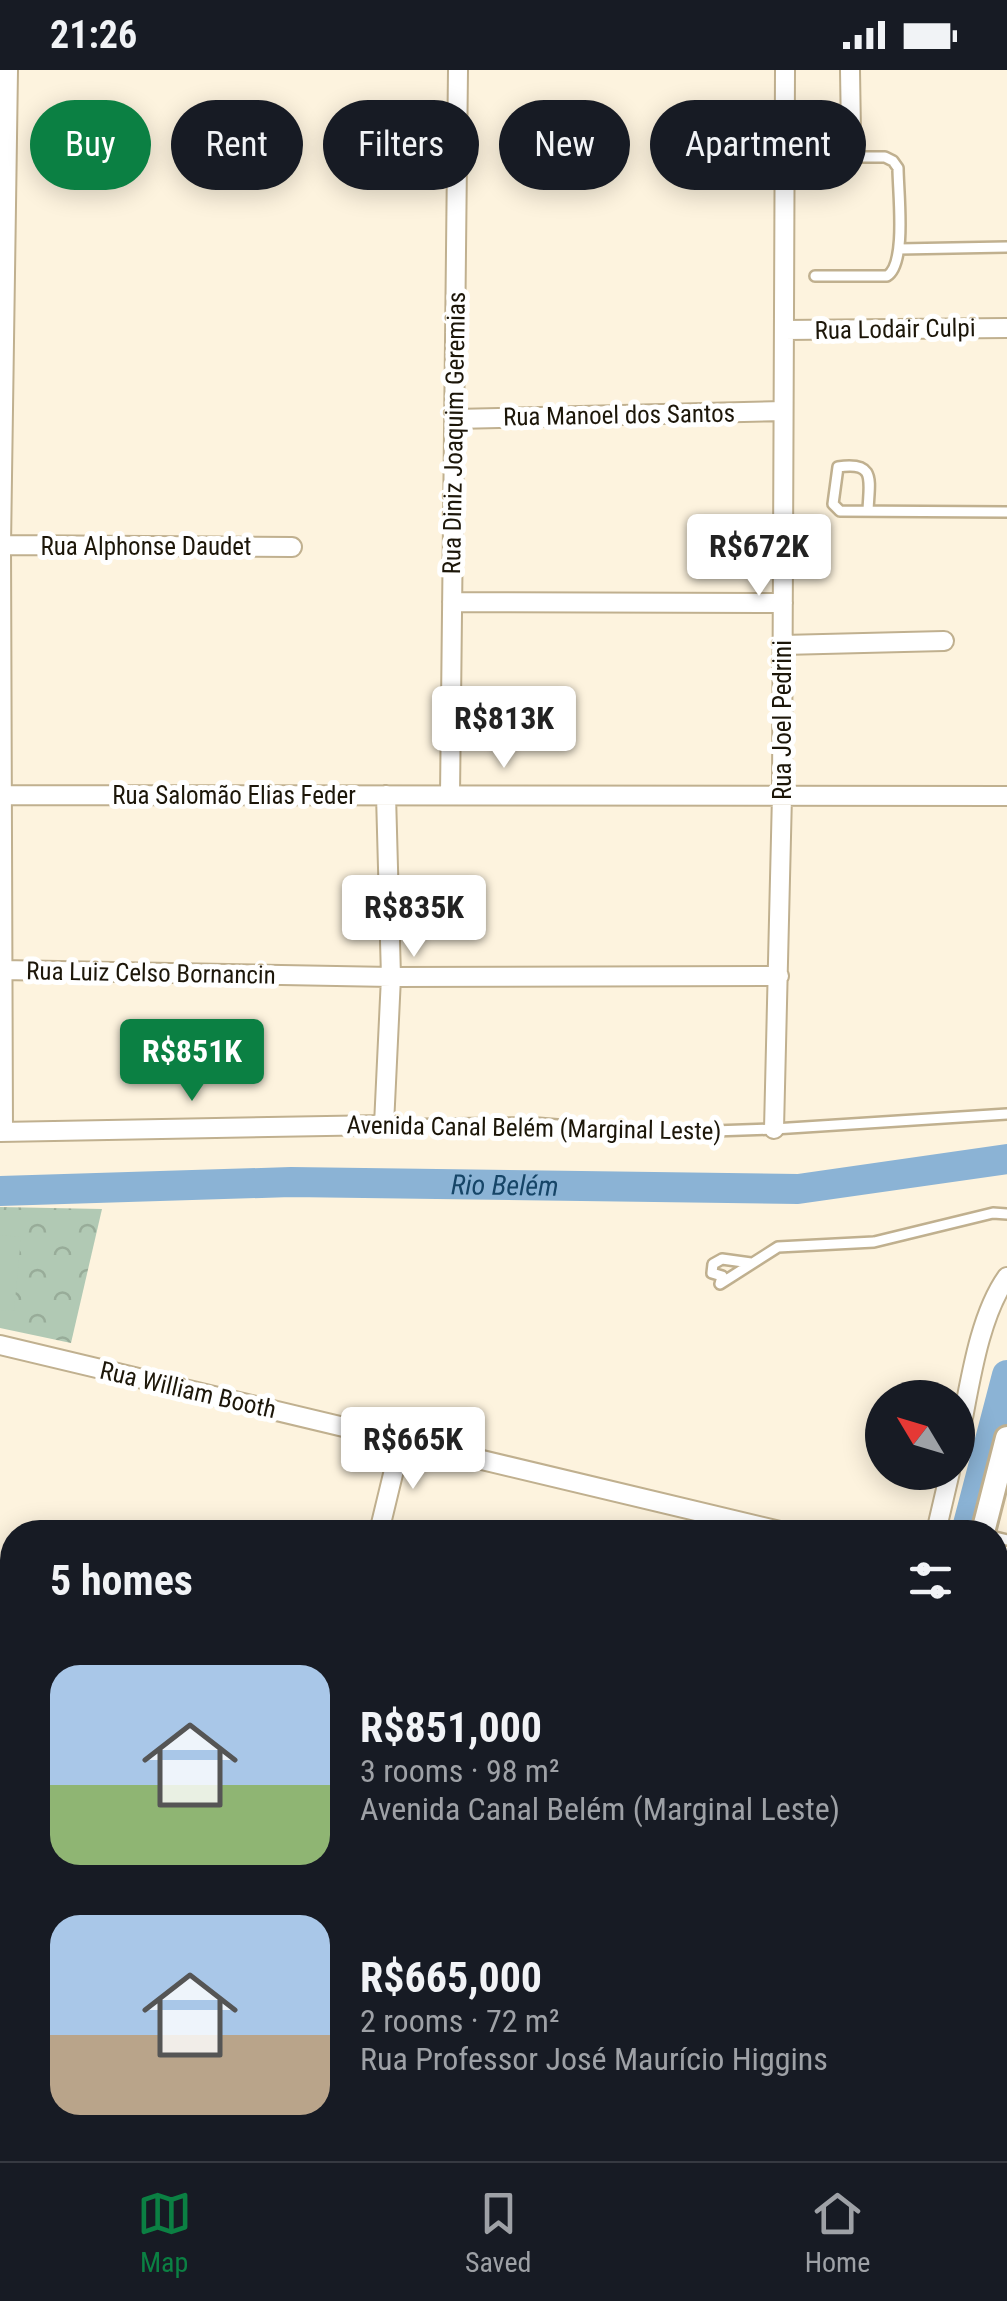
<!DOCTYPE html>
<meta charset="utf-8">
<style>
body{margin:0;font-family:"Roboto Condensed",sans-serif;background:#20242c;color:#f1f3f6;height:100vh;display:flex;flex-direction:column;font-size:38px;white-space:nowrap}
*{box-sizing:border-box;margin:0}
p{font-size:32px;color:#9ea1a6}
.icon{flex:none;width:55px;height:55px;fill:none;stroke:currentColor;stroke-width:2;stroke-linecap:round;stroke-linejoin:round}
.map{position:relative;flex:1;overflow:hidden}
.side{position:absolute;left:0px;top:1450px;width:1008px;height:642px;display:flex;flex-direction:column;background:#171b24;border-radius:40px 40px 0 0;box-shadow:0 5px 25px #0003}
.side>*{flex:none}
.banner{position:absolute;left:30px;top:30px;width:948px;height:90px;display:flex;gap:20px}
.needle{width:65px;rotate:308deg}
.fabs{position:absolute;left:865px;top:1310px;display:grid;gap:20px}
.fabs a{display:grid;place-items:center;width:110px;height:110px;border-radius:50%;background:#171b24;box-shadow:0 5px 25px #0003;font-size:50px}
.price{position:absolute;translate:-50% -85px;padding:0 22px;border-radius:10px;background:#fff;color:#222;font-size:32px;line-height:65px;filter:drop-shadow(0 2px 5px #0008)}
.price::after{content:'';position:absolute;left:50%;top:60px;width:30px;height:22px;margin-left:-15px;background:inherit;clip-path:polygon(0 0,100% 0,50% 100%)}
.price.current{background:#0b8043;color:#fff}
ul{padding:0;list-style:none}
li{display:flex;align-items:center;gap:30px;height:250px;padding:0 50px}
li span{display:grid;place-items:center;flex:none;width:280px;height:200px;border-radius:30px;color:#555}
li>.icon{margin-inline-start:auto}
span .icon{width:120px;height:120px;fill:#fffc;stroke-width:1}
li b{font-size:42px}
h2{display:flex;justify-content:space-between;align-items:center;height:120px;padding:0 50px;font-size:42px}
.chip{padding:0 35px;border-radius:45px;background:#171b24;box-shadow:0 5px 25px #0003;font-size:35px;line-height:90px}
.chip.current{background:#0b8043;color:#fff}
.status{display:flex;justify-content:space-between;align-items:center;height:70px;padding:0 50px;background:#171b24;direction:ltr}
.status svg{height:28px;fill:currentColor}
.tab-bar{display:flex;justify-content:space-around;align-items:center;height:140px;border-top:2px solid #363941;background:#171b24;font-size:28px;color:#9ea1a6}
.tab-bar a{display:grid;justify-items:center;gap:5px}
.tab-bar .current{color:#0b8043}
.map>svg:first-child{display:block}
.park{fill:url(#park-crowns)}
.garden{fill:#b1c9b4}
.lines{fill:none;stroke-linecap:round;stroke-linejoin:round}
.river{stroke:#8bb3d5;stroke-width:30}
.lane-casing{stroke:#c0b08f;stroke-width:14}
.street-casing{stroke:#c0b08f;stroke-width:22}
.secondary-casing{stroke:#c0b08f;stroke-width:28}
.lane{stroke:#fff;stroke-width:9}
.street{stroke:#fff;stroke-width:18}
.secondary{stroke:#fff;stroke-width:22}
.labels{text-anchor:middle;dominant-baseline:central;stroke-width:10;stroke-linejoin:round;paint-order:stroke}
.street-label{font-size:25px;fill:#1c1609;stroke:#fff}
.water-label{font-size:28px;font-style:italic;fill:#164567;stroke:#fff}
</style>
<div class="status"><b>21:26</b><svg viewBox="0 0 49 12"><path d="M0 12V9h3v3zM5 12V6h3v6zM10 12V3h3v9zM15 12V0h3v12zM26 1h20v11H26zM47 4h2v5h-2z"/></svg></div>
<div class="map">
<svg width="1007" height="2091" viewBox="0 0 1007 2091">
<defs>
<pattern id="park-crowns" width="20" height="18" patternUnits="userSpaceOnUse" patternTransform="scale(2.5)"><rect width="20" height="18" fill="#b1c9b4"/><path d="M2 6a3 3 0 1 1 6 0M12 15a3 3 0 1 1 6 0" fill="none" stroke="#98ac99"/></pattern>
</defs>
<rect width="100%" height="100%" fill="#fdf3de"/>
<path class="park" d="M0,1137L102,1139L71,1273L0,1258Z"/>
<path class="garden" d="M0,1165L21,1167L14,1241L0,1240Z"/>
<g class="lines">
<g class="river">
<path id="s1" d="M0,1121L291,1112L798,1119L1007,1089"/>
<path d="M966,1462L1007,1305"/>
<path d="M804,2091L807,2080"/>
</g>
<g class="lane-casing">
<path id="lane" d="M899,179L1007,177
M815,206H887C907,194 898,122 898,98L893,91L885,87H817
M868,441C869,411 877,391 838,397L833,434L840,441L1007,442
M384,1055L533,1053L656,1063L774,1059L1007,1044
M751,1193L722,1189L713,1194L712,1203L722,1206L720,1214L778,1177L874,1172L993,1143L1007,1144
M995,1467L1007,1470
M995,1576L1000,1569L1007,1567
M995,1723L1007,1725
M995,1952L998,1964L995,1975
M911,2091L913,2080"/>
</g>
<g class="street-casing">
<path id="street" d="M850,0L851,63
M784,260L1007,258
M455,349L783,341
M0,475L292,477
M452,532L783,533
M783,575L944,571
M0,725L1007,726
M450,725L458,0
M2,900L391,907L779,906
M774,1059L782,725L785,0
M0,1062L384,1055L391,907L386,725
M3,1062L1,475L8,0
M0,1275L784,1462
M958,1373C969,1322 977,1249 1007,1207
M379,1462L401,1371
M936,1462L950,1402
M0,1612L12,1615
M995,1868L1007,1871
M0,1956L12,1959
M494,2080L537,2091
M225,2091L228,2080
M778,2091L781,2080"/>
</g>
<g class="secondary-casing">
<path id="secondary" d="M983,1462L1007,1368
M995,1524L1007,1527
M826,2091L829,2080"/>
</g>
<use href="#lane" class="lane"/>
<use href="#street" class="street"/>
<use href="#secondary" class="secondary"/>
</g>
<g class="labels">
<g class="street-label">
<text transform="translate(895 259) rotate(-1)">Rua Lodair Culpi</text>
<text transform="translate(619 345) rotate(-1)">Rua Manoel dos Santos</text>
<text transform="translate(454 363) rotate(-89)">Rua Diniz Joaquim Geremias</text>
<text x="146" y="476">Rua Alphonse Daudet</text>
<text transform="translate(782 650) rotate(-90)">Rua Joel Pedrini</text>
<text x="234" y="725">Rua Salomão Elias Feder</text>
<text transform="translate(151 903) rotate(1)">Rua Luiz Celso Bornancin</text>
<text transform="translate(534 1058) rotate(1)">Avenida Canal Belém (Marginal Leste)</text>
<text transform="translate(188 1320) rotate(13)">Rua William Booth</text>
</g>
<g class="water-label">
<text stroke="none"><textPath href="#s1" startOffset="505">Rio Belém</textPath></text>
</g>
</g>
</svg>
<div class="fabs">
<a><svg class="needle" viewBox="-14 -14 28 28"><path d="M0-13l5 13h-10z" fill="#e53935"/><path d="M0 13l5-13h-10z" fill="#9ea1a6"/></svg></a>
</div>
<b class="price" style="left:759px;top:529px">R$672K</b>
<b class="price" style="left:504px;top:701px">R$813K</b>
<b class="price" style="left:414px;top:890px">R$835K</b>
<b class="price current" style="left:192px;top:1034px">R$851K</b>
<b class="price" style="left:413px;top:1422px">R$665K</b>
<div class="banner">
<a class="chip current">Buy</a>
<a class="chip">Rent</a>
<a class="chip">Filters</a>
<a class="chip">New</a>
<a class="chip">Apartment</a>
</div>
<section class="side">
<h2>5 homes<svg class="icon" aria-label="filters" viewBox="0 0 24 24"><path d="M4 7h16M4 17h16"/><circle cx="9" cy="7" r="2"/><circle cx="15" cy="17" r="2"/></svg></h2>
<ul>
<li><span style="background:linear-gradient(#a9c7e8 60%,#8fb573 0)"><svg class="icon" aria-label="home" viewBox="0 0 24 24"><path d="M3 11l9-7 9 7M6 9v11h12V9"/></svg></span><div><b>R$851,000</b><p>3 rooms · 98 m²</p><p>Avenida Canal Belém (Marginal Leste)</p></div></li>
<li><span style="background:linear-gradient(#a9c7e8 60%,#b9a48a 0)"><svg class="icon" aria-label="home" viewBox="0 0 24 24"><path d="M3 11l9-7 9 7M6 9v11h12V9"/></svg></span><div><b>R$665,000</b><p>2 rooms · 72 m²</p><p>Rua Professor José Maurício Higgins</p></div></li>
</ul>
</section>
</div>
<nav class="tab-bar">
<a class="current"><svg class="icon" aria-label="map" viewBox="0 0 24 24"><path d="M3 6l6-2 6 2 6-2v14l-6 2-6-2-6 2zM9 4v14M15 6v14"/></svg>Map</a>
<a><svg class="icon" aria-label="saved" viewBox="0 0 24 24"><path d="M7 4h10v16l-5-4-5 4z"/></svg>Saved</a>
<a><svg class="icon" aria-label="home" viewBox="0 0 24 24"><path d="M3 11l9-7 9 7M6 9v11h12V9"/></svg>Home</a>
</nav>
